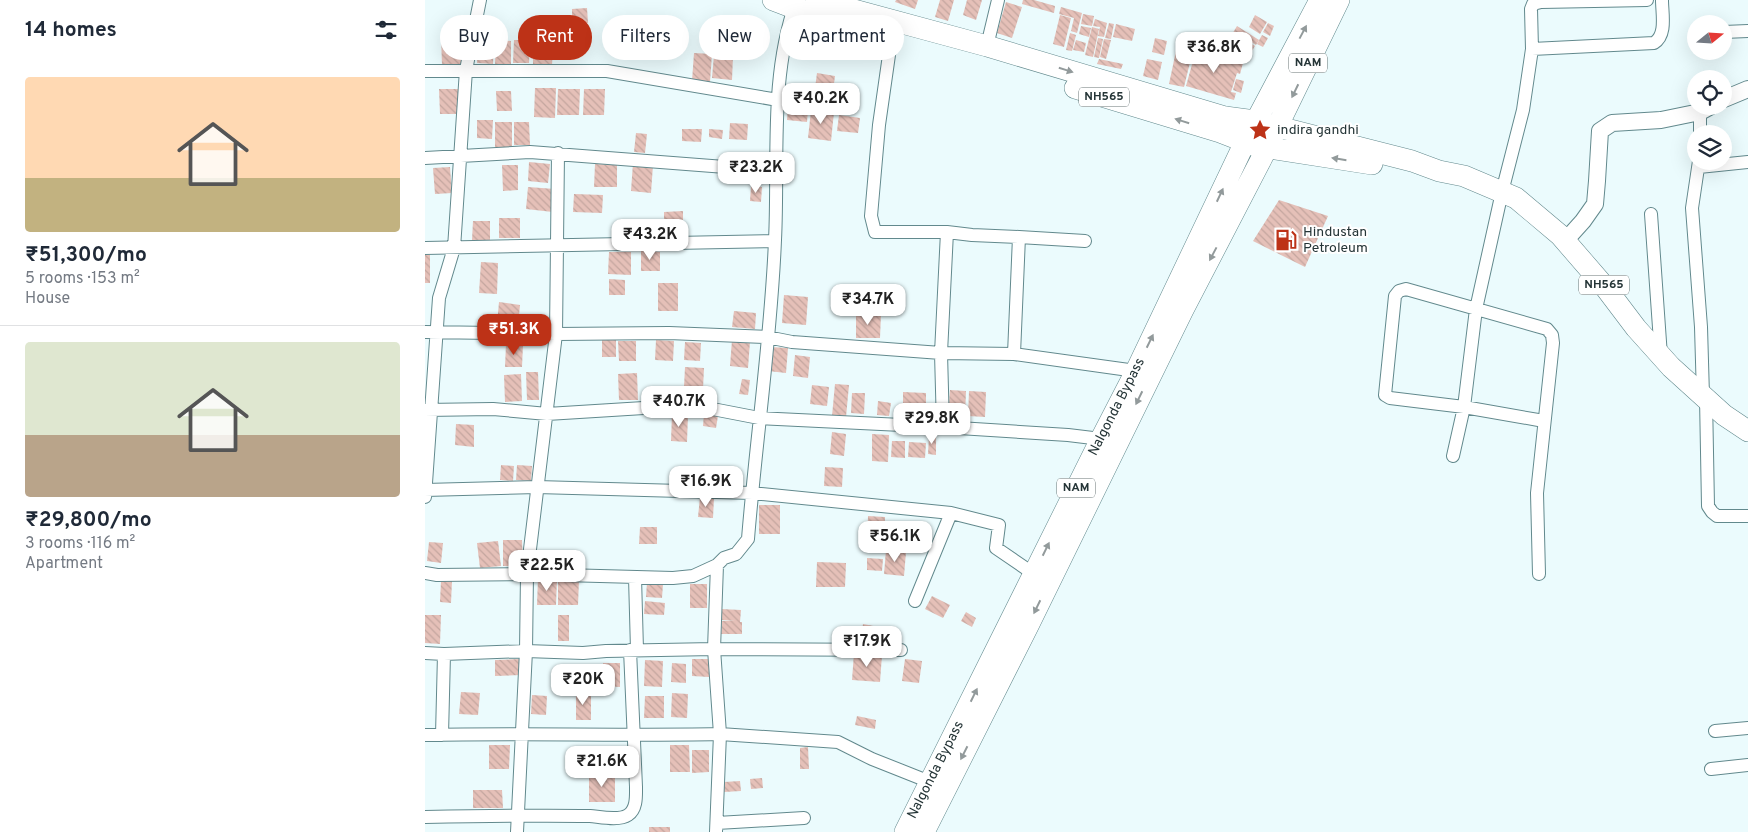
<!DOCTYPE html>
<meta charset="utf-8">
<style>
body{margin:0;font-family:Overpass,sans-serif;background:#f2f2f3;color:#1f2937;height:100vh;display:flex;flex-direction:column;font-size:19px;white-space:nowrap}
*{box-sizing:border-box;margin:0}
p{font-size:16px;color:#747a83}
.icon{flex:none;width:28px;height:28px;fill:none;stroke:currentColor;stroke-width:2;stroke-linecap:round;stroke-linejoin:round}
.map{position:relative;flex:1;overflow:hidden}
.side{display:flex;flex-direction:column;background:#fff;width:425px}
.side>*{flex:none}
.hud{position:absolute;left:15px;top:15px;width:475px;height:45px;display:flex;gap:10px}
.needle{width:32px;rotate:72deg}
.buttons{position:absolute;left:1262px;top:15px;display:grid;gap:10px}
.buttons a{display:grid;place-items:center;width:45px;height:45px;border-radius:50%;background:#fff;box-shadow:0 5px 20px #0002;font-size:25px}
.price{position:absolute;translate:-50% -42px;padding:0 11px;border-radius:10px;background:#fff;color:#222;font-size:16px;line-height:32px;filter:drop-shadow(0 1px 2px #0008)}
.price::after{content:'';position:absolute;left:50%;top:30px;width:15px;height:11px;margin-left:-8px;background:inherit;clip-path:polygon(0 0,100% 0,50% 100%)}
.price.current{background:#bd3217;color:#fff}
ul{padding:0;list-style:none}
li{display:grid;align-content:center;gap:10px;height:265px;padding:0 25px}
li+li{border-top:1px solid #e0e1e3}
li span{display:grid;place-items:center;height:155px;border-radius:5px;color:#555}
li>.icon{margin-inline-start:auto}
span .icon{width:90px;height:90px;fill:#fffc;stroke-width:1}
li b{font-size:21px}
h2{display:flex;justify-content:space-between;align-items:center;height:60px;padding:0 25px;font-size:21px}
.pill{padding:0 18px;border-radius:22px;background:#fff;box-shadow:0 5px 20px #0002;font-size:18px;line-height:45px}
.pill.current{background:#bd3217;color:#fff}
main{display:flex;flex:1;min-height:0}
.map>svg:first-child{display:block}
.building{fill:url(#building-back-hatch)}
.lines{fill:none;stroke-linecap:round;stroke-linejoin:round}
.minor-casing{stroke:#62898d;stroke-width:14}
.tertiary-casing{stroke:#62898d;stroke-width:18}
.trunk-casing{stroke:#62898d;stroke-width:22}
.minor{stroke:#fff;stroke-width:12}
.tertiary{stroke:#fff;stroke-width:16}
.trunk{stroke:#fff;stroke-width:21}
.oneway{fill:#929a9b}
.labels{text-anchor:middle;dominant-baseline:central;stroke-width:4;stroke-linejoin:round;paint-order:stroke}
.shield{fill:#fff;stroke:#667273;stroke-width:1}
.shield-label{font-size:12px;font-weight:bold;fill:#253537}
.poi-label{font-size:14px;fill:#253537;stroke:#fff;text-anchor:start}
.street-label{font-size:14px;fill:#253537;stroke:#fff}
</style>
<main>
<section class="side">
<h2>14 homes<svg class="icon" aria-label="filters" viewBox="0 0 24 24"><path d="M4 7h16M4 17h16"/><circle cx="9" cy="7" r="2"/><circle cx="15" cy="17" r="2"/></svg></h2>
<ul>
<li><span style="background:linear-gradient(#ffd9b3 65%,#c2b280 0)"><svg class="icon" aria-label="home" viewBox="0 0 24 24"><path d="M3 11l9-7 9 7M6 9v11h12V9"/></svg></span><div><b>₹51,300/mo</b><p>5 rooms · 153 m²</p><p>House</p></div></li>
<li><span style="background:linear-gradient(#dfe7d0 60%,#b9a48a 0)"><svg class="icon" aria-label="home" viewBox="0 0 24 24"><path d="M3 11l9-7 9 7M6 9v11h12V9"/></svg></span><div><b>₹29,800/mo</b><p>3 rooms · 116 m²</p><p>Apartment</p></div></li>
</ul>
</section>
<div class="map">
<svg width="1323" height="832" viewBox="0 0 1323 832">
<defs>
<pattern id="building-back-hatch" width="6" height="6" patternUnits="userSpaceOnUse" patternTransform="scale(1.25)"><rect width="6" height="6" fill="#e5c0b8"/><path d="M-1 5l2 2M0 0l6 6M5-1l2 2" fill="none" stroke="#c4a69f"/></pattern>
</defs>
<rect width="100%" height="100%" fill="#ebfbfd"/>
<path class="building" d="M471,0H493L490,9L470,2Z
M515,0H529L523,21L510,17Z
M542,0H557L551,20L538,15Z
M598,0H609L630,6L629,13L597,4Z
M581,2L597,7L587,38L572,33Z
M636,7L657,13L652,33L646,31L649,18L634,14Z
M162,8L163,23H147V9Z
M658,14L669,16L667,26L656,24Z
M635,15L646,18L639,47L628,44Z
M830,15L842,22L835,34L824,27Z
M670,19L682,23L679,37L673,36L675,27L668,26Z
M684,23L689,24L686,39L680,38Z
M843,23L849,26L845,36L838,32Z
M691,24L710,29L707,41L688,37Z
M380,25L408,34L401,56L373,47Z
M656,26L666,28L664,37L654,34Z
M812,26L834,40L831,45L817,36L814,40L806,36Z
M667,27L674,29L668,57L660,55Z
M645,33L651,35L647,51L641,50Z
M38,35L39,64L17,65L16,36Z
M837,35L843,38L838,47L832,44Z
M53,36L69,37L68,64L52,63Z
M673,38L678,39L674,58L669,57Z
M730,38L742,41L739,55L727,52Z
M817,38L830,46L826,52L813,44Z
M108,39L128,40L127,67H108Z
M679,39L686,40L681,59L675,57Z
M71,40L86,41V66L70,65Z
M89,40H105L104,63H88Z
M651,40L661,43L659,52L648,50Z
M752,46L768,50L759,87L744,84Z
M806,46L823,51L821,57L805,52Z
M771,50L818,63L815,74L812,73L806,92L811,93L809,100L761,86Z
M269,53L287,54L285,82L267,81Z
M289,55L308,56L307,80L287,78Z
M674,59L698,64L696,69L672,64Z
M722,59L737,62L733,80L718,76Z
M392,73L410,76L407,98L389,96Z
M811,79L819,81L816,93L808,90Z
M110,88H131L130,118L109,117Z
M14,89H34L35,114H15Z
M133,89H155L154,115H132Z
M159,89H180L179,115H158Z
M71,91H86L87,111H72Z
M363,107L383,110L382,122L362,120Z
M386,110L409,112L406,141L383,138Z
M414,115L435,118L433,133L412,131Z
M52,120H68L67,139L52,138Z
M70,122H87V147H70Z
M89,122H104L105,145H89Z
M305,123L323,124L322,140L304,139Z
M257,129H277L276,142L257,141Z
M284,129L298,130L297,139L284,137Z
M211,133L222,134L220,153L209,152Z
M104,162L125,164L123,183L103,181Z
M208,163L228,165L226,193L206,191Z
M170,164L192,165V187H169Z
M77,165H93V190L78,191Z
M25,167L27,193L10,194L8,168Z
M326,186L337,187L336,202L325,201Z
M103,187L130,189L128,212L101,209Z
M149,194L178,195L177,213L148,212Z
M854,200L903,216L880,267L828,241Z
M258,211V225H239V212Z
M74,218H95V238H74Z
M48,221H65V240H47Z
M216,251L235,252V271H216Z
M184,252H206V275L183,274Z
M0,255H5V283H0Z
M56,262L73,263L72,294L54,293Z
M184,279L200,280V295H184Z
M233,283H253V311H233Z
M359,295L383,297L381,325L357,323Z
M74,302L95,305L93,326L72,324Z
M309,311L331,313L330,329L307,327Z
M431,314H456L455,338H431Z
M177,340H191V357H177Z
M231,340L249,341L248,361L230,360Z
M307,340L325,342L323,368L305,366Z
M193,341H211V361H194Z
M260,342L276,343L275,361L259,360Z
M81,344L98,345L97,367H80Z
M345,347L363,348L361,373L343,371Z
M370,355L385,357L383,378L368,376Z
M260,367L279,368L278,389L259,387Z
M101,372H113L114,400H102Z
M212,373L213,400H194L193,374Z
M96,374L97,401L80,402L79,375Z
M317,379L325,380L323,395L314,394Z
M410,384L424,385L421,417L407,416Z
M387,385L404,387L402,406L385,404Z
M525,390L541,391L540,417L523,416Z
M544,391L561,392L560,417L543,416Z
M478,392L501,393V405L478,404Z
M427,393H440L439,414L426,413Z
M453,401L466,403L464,416L452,415Z
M247,414L263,415L262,442L246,441Z
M279,414L293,416L291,428L278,426Z
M31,424L49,425V447L30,445Z
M407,432L421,434L419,456L405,454Z
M447,434L464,435L463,462L447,461Z
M504,436H511V455L503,454Z
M467,441H480V458L466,457Z
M484,442L501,443L500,458L483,457Z
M76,465L89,466L88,481L75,480Z
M92,465L107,466L106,481L91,480Z
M400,467L418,468L417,487L399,486Z
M275,497L289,498L288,518L273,517Z
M334,505H355V534H334Z
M443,516L460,517L459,546L442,545Z
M215,527H232V544H214Z
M78,540H97L98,566H78Z
M73,541L76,566L55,568L52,543Z
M4,542L18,543L16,563L2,561Z
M461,550L481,552L479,576L459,574Z
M442,558L458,559L457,571L442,570Z
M392,562L421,563L420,587H391Z
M113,578L132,579L131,605H112Z
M133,579L154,580L153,605H133Z
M16,581H27L26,603L15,602Z
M222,582L238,584L237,598L221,597Z
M265,584H282V608H265Z
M507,596L525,605L518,618L500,609Z
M220,601L240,603L239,615L219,614Z
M296,609L316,610L315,622H317V634H296L297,621H310L296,620Z
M541,612L551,618L547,627L536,621Z
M0,615H16L15,644L0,643Z
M133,615H144V641H133Z
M438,624L464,629L460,650L435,645Z
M429,653L457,655L455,682L427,680Z
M95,659L96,675L70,676V660Z
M267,659H284V677L267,676Z
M480,659L497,661L494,683L477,681Z
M220,660L238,661L237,687L219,686Z
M178,663H195V687L178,686Z
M247,663L261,664V683L246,682Z
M36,692L55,693L53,715L34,714Z
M151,692H166V720H151Z
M247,693L263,694L262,718L246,717Z
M107,695L122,696L121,715L106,714Z
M220,696H239V718H219Z
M432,716L451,720L450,729L430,725Z
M64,745H85L84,769H64Z
M245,745H264L265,772H245Z
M383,747L384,769H375V748Z
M267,750H284V772L267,773Z
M164,773H190V802H164Z
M337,778L338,788L326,789L325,779Z
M315,781L316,791L299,792V782Z
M48,790H77L78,808H48Z
M224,827H245V832H224Z"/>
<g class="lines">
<g class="minor-casing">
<path id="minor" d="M371,2C344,78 354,161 350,240C346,340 331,439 323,539L311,554L299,558L292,565L289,649L476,650
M1299,32L1323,31
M467,34L454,125L446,216L450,232H522
M562,46L573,0
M1107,49L1106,9L1108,4L1116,2L1222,0
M0,71H182L353,100
M1275,112V134
M0,158L105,152L352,171
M1274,161L1267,208L1276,327L1278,396
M1274,167L1323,162
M1226,214L1236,356
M594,237L660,241
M0,248L350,241
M0,332L131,334L244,333L342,337L367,342L516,353L589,354
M1281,398L1283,506L1287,512L1292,516H1323
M0,410L68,409L122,414L267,405L334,418L518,427L643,435L676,439
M518,427L516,353L522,232L547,235L594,237L589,354L711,371
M1028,456L1039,407L1051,309L1077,192L1098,110L1107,49L1229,43C1242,35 1237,14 1237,0
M0,490L112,487L327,493L526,513L574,525L571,548L609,574
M0,497L14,298L29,248L41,70L55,0
M0,573L12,575L102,574L248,578L268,576L292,565
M1114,574L1112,493L1128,343L1127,335L1122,329L981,289L974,291L970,296L960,395L965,398L1039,407L1119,421
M210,577L212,650
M490,601L526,513
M0,653L19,654
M1290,731L1323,728
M0,735C98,733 197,736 295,734L289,649L181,651L158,653L101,651L19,654L17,735
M1286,769L1323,765
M0,817C55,816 110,815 165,816C176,817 194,821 203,815C212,809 211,796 211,787L205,650
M292,823L379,818
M92,832L101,651L102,574L131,334L133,153
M291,832L295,734L413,742L447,759L505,782"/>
</g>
<g class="tertiary-casing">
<path id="tertiary" d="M1299,99L1323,89
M1140,241L1158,221L1170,204L1172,181L1175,131L1187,123L1236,120L1275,112L1286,106"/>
</g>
<g class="trunk-casing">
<path id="trunk" d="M348,0L369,8L412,19
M392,0L562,46L800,117L830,121L987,161L1014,171L1039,176L1091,198L1135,235L1180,287L1211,328L1246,367L1299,415L1323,431
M650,88L795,132L831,146L947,164
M480,832L676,439L711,371L820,142L895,0
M499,832L603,626L758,310L842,148L914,0"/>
</g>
<use href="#minor" class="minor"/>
<use href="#tertiary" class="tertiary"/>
<use href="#trunk" class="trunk"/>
</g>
<defs><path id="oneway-solid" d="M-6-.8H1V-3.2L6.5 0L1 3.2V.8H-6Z" transform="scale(1.25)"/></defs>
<g class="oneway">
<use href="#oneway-solid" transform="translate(878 32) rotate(-62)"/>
<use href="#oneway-solid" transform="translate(641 70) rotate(17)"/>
<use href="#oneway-solid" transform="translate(870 91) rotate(116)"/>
<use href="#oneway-solid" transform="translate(757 121) rotate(-163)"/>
<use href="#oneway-solid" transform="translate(914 159) rotate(-171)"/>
<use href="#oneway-solid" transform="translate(795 195) rotate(-65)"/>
<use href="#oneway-solid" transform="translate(788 254) rotate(118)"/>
<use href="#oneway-solid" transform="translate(725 341) rotate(-64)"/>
<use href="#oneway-solid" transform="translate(714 398) rotate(116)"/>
<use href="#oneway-solid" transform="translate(621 549) rotate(-64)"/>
<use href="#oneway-solid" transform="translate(612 607) rotate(116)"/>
<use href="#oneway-solid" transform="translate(549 695) rotate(-64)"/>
<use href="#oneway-solid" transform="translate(539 753) rotate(117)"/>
</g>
<defs>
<g id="sight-bare" transform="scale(1.725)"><path d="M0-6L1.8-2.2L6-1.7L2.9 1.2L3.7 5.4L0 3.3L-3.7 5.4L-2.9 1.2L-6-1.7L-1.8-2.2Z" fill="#bd3217" stroke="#fff" stroke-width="2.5" paint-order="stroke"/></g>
<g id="fuel-bare" transform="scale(1.725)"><path d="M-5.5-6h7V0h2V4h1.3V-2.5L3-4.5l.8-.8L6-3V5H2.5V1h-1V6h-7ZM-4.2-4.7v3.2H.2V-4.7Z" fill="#bd3217" stroke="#fff" stroke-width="2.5" paint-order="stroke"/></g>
</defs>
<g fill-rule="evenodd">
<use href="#sight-bare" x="835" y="130"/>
<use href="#fuel-bare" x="861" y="240"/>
</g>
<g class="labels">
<g class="shield">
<rect x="864" y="53.5" width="38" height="19" rx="4"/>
<rect x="654" y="87.5" width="50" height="19" rx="4"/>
<rect x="1154" y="275.5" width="50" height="19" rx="4"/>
<rect x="632" y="478.5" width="38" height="19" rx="4"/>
</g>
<g class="shield-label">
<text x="883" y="63">NAM</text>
<text x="679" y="97">NH565</text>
<text x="1179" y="285">NH565</text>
<text x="651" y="488">NAM</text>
</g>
<g class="poi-label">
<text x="852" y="130">indira gandhi</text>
<text x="878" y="232">Hindustan<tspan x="878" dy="16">Petroleum</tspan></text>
</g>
<g class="street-label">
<text transform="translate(692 407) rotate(-63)">Nalgonda Bypass</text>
<text transform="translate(511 770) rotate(-63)">Nalgonda Bypass</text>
</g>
</g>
</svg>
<div class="buttons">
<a><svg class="needle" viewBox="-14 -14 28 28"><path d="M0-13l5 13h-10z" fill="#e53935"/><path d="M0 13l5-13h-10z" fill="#747a83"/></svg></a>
<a><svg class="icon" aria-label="locate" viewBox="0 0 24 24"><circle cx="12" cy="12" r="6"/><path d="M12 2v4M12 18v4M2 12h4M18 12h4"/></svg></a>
<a><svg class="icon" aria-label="layers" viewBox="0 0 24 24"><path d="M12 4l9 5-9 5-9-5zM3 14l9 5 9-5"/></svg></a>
</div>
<b class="price" style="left:789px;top:74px">₹36.8K</b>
<b class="price" style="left:396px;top:125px">₹40.2K</b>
<b class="price" style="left:331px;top:194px">₹23.2K</b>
<b class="price" style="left:225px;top:261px">₹43.2K</b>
<b class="price" style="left:443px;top:326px">₹34.7K</b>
<b class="price current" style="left:89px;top:356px">₹51.3K</b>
<b class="price" style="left:254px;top:428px">₹40.7K</b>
<b class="price" style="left:507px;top:445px">₹29.8K</b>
<b class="price" style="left:281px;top:508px">₹16.9K</b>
<b class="price" style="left:470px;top:563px">₹56.1K</b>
<b class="price" style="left:122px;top:592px">₹22.5K</b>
<b class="price" style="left:442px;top:668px">₹17.9K</b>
<b class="price" style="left:158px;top:706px">₹20K</b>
<b class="price" style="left:177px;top:788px">₹21.6K</b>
<div class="hud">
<a class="pill">Buy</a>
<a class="pill current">Rent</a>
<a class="pill">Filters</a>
<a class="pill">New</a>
<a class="pill">Apartment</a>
</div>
</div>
</main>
